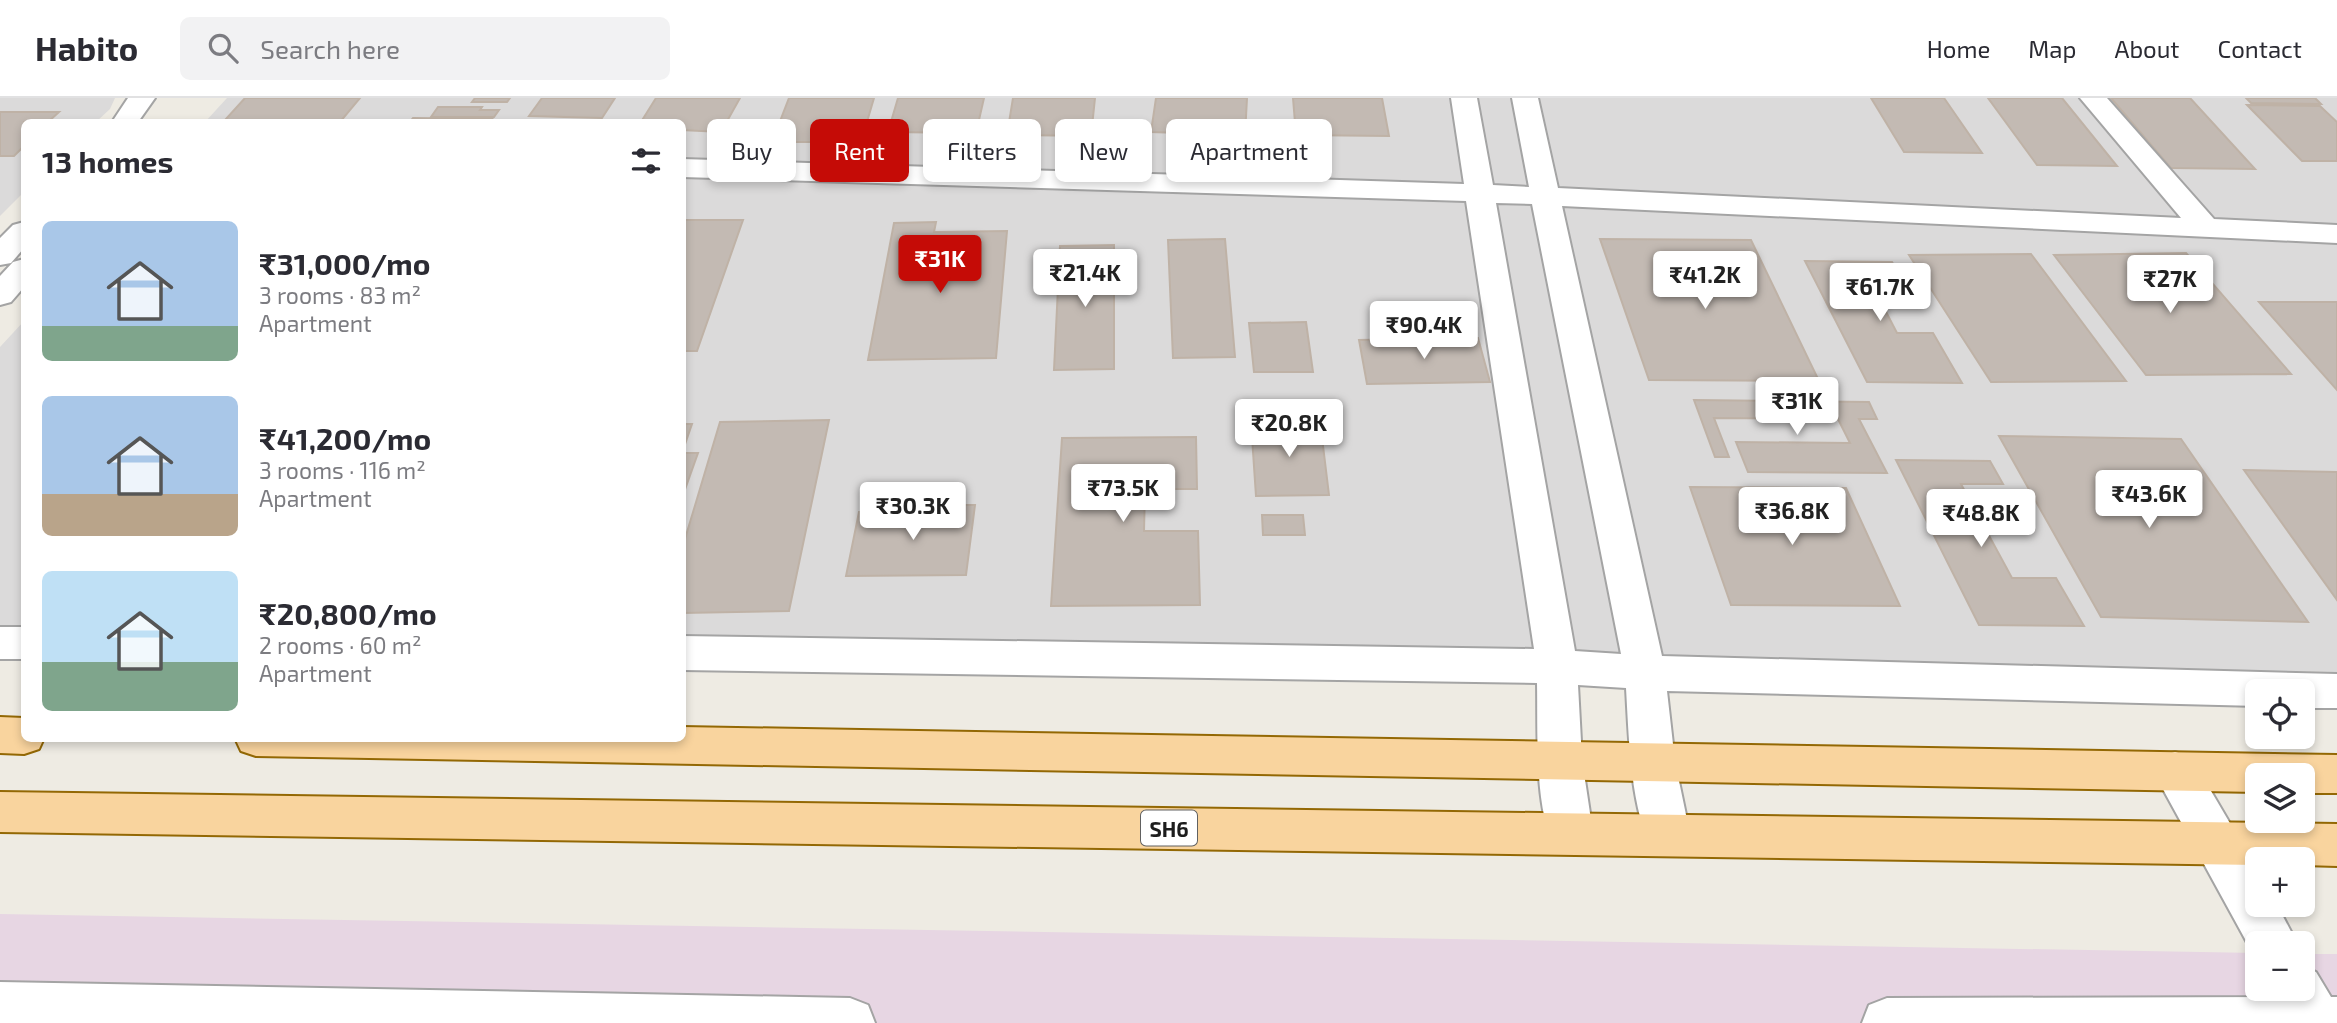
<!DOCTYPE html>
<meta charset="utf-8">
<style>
body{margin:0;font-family:"Exo 2",sans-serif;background:#f2f2f3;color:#2b2b33;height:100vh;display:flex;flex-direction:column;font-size:26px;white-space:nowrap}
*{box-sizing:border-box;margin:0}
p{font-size:23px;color:#7c7c81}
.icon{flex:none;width:38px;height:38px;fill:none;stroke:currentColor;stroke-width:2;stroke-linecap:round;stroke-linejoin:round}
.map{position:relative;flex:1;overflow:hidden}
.drawer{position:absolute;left:21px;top:21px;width:665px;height:623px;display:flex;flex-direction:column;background:#fff;border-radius:10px;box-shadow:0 4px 10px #0003}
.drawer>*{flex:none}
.banner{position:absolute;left:707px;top:21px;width:665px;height:63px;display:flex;gap:14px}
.tools{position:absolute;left:2245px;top:581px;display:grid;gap:14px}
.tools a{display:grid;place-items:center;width:70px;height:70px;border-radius:10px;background:#fff;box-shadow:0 4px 10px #0003;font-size:35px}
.price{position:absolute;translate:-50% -60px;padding:0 16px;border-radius:7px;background:#fff;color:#222;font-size:23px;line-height:46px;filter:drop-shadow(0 2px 4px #0008)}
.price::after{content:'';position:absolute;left:50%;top:42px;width:21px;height:16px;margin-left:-10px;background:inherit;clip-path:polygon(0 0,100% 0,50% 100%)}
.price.current{background:#c50b06;color:#fff}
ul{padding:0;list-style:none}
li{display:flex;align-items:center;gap:21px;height:175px;padding:0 21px}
li span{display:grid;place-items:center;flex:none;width:196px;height:140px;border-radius:10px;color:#555}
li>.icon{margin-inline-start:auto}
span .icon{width:84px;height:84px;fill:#fffc;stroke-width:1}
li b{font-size:30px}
h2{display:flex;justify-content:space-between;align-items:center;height:84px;padding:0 21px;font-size:30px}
.pill{padding:0 24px;border-radius:10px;background:#fff;box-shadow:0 4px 10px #0003;font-size:24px;line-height:63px}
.pill.current{background:#c50b06;color:#fff}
header{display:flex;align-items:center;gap:42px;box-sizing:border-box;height:98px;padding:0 35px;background:#fff;border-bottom:2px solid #e1e1e2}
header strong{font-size:33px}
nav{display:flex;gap:38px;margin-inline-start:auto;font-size:24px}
.search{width:490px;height:63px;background:#f2f2f3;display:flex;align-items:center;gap:18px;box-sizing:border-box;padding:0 24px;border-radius:10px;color:#7c7c81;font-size:26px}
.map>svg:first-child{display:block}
.residential{fill:#dbdada}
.industrial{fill:#e7d6e3}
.building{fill:#c3bab3;stroke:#bfb2a6;stroke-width:2}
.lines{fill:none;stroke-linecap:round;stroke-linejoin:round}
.minor-casing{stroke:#a4a4a4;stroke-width:4}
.tertiary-casing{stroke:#a4a4a4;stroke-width:4}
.primary-casing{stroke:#936804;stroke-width:4}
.minor{fill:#fff;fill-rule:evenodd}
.tertiary{fill:#fff;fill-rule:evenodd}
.primary{fill:#f9d49e;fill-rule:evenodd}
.labels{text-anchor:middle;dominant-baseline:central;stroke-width:6;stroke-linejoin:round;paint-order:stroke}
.shield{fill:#fff;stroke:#616161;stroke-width:2}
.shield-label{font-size:21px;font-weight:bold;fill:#1d1d1d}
</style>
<header>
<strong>Habito</strong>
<div class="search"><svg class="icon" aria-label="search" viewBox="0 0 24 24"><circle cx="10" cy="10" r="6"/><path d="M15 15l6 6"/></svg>Search here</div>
<nav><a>Home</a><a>Map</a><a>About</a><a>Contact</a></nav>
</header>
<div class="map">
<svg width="2337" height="925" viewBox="0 0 2337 925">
<rect width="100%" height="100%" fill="#eeebe3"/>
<path class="residential" d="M0,0H115L110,11L96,24H24V94L0,118Z
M227,0H2337V574L683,551L682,24H205Z
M24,223V543L0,542V249Z"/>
<path class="industrial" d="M0,816L2257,855L2258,891H2303V856H2337V925H0Z"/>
<path class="building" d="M245,0H360L340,24L225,22Z
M475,0H510L507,4H472Z
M542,0H615L602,20L529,18Z
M656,0H740L721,34L682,32V24H641Z
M789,0H874L861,44H772Z
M898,0H984L976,35L888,34Z
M1013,0H1095L1091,38L1007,37Z
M1156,0H1247L1245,37L1151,34Z
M1293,0H1382L1389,38L1296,37Z
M1871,0H1944L1982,55L1904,54Z
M1988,0H2062L2117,68L2037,67Z
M2111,0H2190L2255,71L2171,70Z
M2246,0H2315L2321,6L2251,5Z
M2247,7L2320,8L2337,24V63H2302Z
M438,9H482L480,12H499L494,19H431Z
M0,14H59L48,24H24V48L14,58H0Z
M413,20L492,21L490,24H410Z
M682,122H743L697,253H682Z
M936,124L934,134L1007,133L996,260L868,262L894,125Z
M1225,141L1235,259L1173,260L1168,142Z
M1600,141L1751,142L1819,283L1649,282Z
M1114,147V271L1054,272L1060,148Z
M2186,155L2291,276L2146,277L2054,157Z
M2031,156L2126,283L1991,284L1909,157Z
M1805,163L1892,164L1918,208H1883L1897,235H1933L1962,285L1867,284Z
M2259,204H2337V292Z
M1306,224L1313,274H1254L1249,225Z
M1478,240L1490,284L1367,286L1359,242Z
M1694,302L1869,304L1877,321H1859L1887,375L1748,374L1736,344L1850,345L1838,321L1714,320L1729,359H1715Z
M829,322L789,513L682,515V451L720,324Z
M1320,323L1329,397L1256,398L1251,324Z
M682,326H692L682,355Z
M1999,338L2181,341L2308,524L2101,519Z
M1196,339L1197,391H1145L1144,433H1198L1200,507L1051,508L1062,340Z
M682,355H698L682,400Z
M1896,362L1990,363L2003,386H1961L2012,480H2056L2084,528L1979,527Z
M2244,372L2337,374V502Z
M1690,389L1846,390L1900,508L1731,507Z
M905,407H975L966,477L846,478L859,414H904Z
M1262,417H1303L1305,437H1263Z"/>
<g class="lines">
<g class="minor-casing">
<path id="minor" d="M1451,0H1477L1493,87L1529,89L1512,0H1538L1558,90L2181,120L2080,0H2107L2214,121L2337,127V145L1562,108L1662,558L2337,576V610H2303V593H2258V608L1667,593L1675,664L1690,736L1683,751L1667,757L1651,751C1630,704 1629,641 1626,590L1578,587L1582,662L1593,735L1586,750L1570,756L1554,750C1534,706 1538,633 1537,585L682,572V538L1534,551L1466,103L682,79V61L1464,86ZM1496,105L1532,106L1621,556L1575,553Z
M0,529H24V561H0Z
M2175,654L2191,659L2258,773V807H2277L2297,845H2258L2256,861L2153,673L2159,659Z
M2303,868L2316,874L2331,899H2337V925H1862L1869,907L1887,900L2278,899L2274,891H2303Z
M0,884L850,900L868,907L875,925H0Z"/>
</g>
<g class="tertiary-casing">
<path id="tertiary" d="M128,0H155L138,24H112Z
M24,124V150L11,165L0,167V140L13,127Z
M24,161V189L11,204L0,207V178L13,164Z"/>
</g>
<g class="primary-casing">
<path id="primary" d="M0,619L24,620V640H44L39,651L24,656L0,655Z
M682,629L2337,657V695H2303V677H2258V694L256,658L241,653L235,640H682Z
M0,694L2337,726V768L2303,767V761H2258V767L0,734Z"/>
</g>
<use href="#minor" class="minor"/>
<use href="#tertiary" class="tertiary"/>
<use href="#primary" class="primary"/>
</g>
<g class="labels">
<rect class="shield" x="1141" y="712.5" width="56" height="35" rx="5"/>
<g class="shield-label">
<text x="1169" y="730">SH6</text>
</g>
</g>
</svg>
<div class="tools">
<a><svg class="icon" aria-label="locate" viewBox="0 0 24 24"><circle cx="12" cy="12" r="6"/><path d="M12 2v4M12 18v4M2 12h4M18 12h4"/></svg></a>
<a><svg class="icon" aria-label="layers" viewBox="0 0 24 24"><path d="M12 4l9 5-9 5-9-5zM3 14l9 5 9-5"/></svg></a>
<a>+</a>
<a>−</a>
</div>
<b class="price current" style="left:940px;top:197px">₹31K</b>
<b class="price" style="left:1085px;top:211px">₹21.4K</b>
<b class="price" style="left:1705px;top:213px">₹41.2K</b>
<b class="price" style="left:2170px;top:217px">₹27K</b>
<b class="price" style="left:1880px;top:225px">₹61.7K</b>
<b class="price" style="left:1424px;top:263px">₹90.4K</b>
<b class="price" style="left:1797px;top:339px">₹31K</b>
<b class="price" style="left:1289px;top:361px">₹20.8K</b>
<b class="price" style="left:1123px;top:426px">₹73.5K</b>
<b class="price" style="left:2149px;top:432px">₹43.6K</b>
<b class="price" style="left:913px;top:444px">₹30.3K</b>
<b class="price" style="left:1792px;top:449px">₹36.8K</b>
<b class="price" style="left:1981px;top:451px">₹48.8K</b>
<div class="banner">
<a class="pill">Buy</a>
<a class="pill current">Rent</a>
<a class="pill">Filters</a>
<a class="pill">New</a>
<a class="pill">Apartment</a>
</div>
<section class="drawer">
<h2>13 homes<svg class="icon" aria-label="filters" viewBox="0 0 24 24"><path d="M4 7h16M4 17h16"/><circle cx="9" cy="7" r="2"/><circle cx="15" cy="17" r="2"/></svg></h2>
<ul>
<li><span style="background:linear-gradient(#a9c7e8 75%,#7fa58c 0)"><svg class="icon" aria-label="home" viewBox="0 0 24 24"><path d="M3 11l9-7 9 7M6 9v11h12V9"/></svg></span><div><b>₹31,000/mo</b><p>3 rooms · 83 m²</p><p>Apartment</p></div></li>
<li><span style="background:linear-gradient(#a9c7e8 70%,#b9a48a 0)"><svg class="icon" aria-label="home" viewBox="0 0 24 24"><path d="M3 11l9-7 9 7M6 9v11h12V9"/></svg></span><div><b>₹41,200/mo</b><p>3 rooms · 116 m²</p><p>Apartment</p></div></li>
<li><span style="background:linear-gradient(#bfe0f5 65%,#7fa58c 0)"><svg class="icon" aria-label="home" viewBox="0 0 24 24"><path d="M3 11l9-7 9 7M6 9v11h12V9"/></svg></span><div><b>₹20,800/mo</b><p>2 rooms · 60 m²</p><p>Apartment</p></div></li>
</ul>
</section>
</div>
